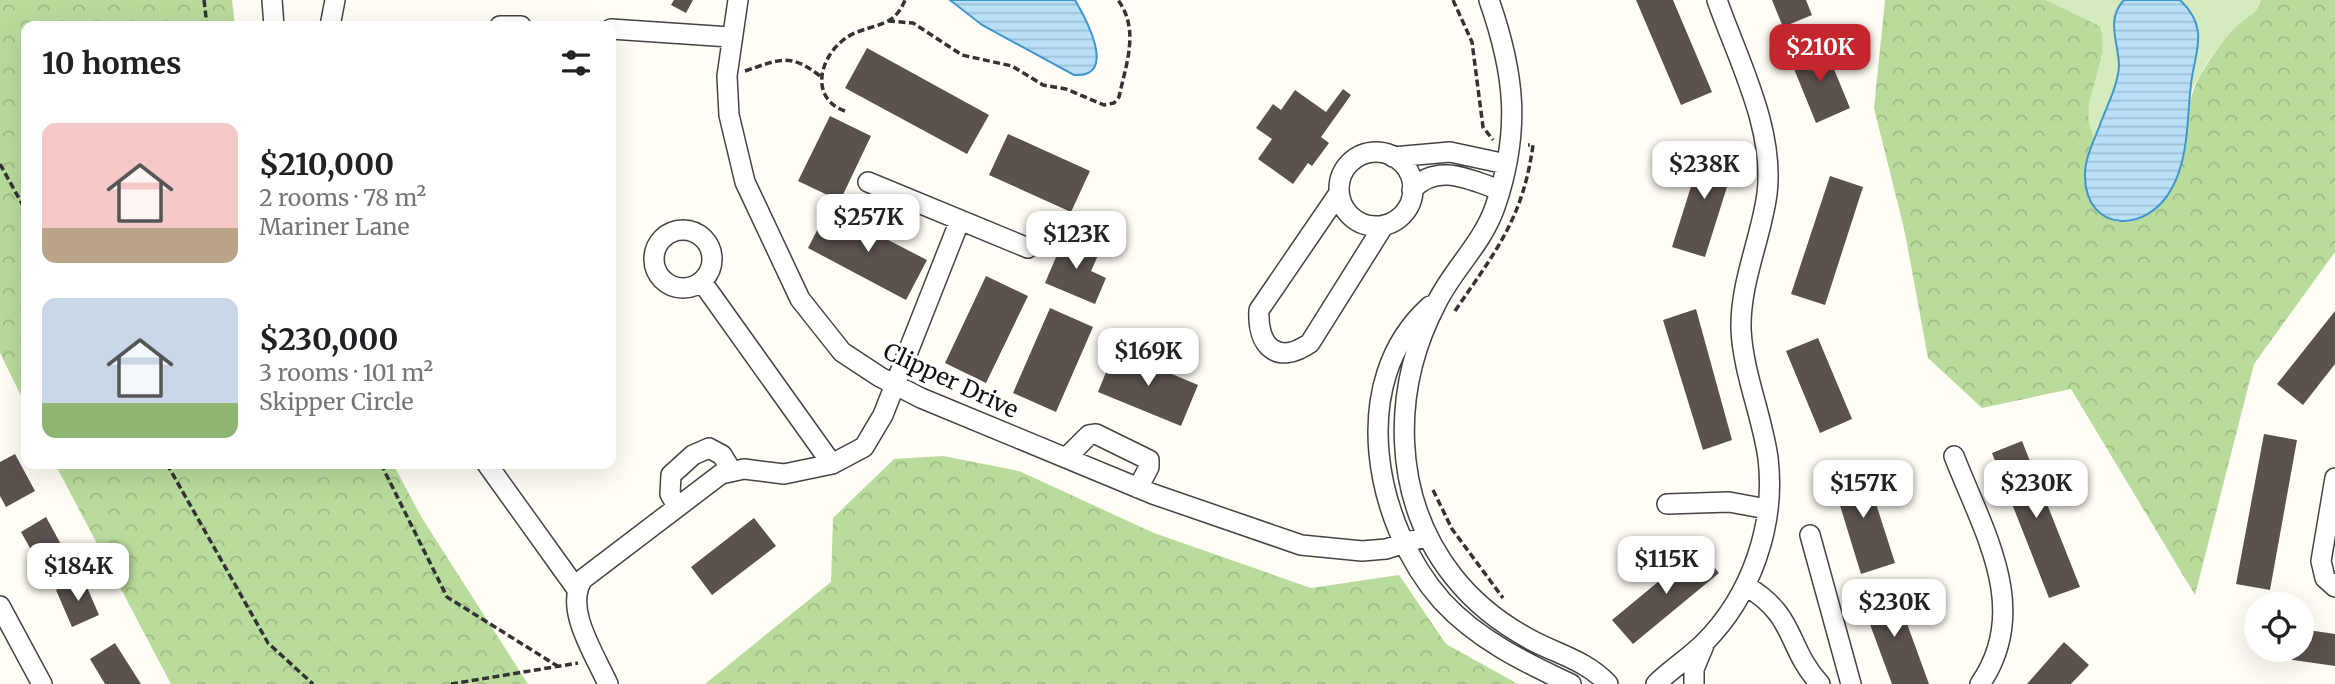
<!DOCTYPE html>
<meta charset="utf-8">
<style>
body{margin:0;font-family:Merriweather,serif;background:#f2f2f2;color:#202124;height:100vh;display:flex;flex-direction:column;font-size:26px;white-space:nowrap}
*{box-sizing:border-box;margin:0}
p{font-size:23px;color:#757577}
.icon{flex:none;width:38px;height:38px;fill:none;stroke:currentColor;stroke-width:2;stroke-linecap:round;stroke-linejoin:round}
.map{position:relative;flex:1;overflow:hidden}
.details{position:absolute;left:21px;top:21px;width:595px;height:448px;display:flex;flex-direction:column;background:#fff;border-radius:14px;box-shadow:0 7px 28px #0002}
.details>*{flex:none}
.controls{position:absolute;left:2244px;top:592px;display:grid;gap:14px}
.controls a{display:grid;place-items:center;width:70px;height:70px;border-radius:50%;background:#fff;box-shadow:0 7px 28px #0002;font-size:35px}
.price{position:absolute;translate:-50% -60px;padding:0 16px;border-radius:14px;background:#fff;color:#222;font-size:23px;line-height:46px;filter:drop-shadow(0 2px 4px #0008)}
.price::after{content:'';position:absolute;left:50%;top:42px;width:21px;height:16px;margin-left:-10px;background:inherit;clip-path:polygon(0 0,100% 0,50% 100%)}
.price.on{background:#c4262e;color:#fff}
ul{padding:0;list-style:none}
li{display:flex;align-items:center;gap:21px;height:175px;padding:0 21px}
li span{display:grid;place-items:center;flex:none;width:196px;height:140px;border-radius:14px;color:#555}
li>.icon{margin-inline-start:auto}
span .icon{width:84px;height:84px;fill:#fffc;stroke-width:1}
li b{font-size:30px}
h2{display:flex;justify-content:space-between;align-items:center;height:84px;padding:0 21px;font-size:30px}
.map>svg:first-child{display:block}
.grass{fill:#d5ebbd}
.forest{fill:url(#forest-crowns)}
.water{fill:url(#water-rules);stroke:#3f96cf;stroke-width:2}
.building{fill:#5a524d}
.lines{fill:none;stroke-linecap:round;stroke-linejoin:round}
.minor-casing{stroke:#444;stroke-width:22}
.path{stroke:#333;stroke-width:3.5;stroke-dasharray:7 3.5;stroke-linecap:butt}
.minor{stroke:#fff;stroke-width:19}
.labels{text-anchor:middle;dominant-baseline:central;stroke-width:7;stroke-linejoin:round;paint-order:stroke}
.street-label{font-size:23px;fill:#111;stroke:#fff}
</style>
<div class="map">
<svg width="2335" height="684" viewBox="0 0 2335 684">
<defs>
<pattern id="forest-crowns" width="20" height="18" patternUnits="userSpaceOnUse" patternTransform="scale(1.75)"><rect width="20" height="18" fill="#b9dc9c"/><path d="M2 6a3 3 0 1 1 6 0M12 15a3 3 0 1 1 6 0" fill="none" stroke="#9ebc85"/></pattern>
<pattern id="water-rules" width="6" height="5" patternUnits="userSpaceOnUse" patternTransform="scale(1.75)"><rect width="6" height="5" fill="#b9e0f7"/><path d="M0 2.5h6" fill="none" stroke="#9ebfd3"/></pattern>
</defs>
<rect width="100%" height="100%" fill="#fffdf5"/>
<path class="grass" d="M2046,0H2124C2106,19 2118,42 2118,64C2119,89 2103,117 2095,139C2074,101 2113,66 2100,26Z
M2180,0H2261C2257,14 2224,38 2213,54C2204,66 2198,80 2190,93C2193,57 2212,30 2180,0Z"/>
<path class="forest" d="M0,0H232L235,26H26V406L0,353Z
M1885,0H2046L2100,26C2113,66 2074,101 2095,139L2088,157L2117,222C2137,223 2145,218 2158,204C2196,164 2176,117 2201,74C2211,57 2222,41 2236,27C2246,18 2257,13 2261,0H2335V252L2254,364L2195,595L2071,389L1982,408L1928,358L1905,233L1874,108Z
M943,456L1019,471L1154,533L1311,588L1399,575L1446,644L1518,684H705L831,582L833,518L894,459Z
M55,464H393L422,518L528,684H171Z"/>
<path class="water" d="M950,0H1075C1085,17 1119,78 1074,75L982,25Z
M2124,0H2180C2210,28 2195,51 2191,84C2187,118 2189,157 2172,188C2147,235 2086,232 2085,177C2084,158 2095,139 2101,122C2108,104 2118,84 2119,66C2119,43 2105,20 2124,0Z"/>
<path class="building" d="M674,0H693L686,13L671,5Z
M1636,0H1673L1712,92L1681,105Z
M1772,0H1806L1812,15L1783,27Z
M1824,45L1850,108L1816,123L1790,59Z
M867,48L989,115L967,154L845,88Z
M1343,89L1351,95L1321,137L1329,143L1312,166L1308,163L1293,184L1258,159L1272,139L1256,128L1273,104L1281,110L1295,90L1326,112Z
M830,116L871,136L840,201L798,181Z
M1008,134L1090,171L1071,212L989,175Z
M1704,145L1737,155L1705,257L1672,247Z
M1830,176L1863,187L1825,305L1791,294Z
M828,209L927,260L906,300L808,248Z
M1065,236L1100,251L1091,271L1106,278L1095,304L1045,283Z
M986,276L1028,296L986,383L945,363Z
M1050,308L1093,327L1056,412L1013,393Z
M1696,309L1732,440L1703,450L1663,320Z
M2335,311V364L2303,405L2277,384Z
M1818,338L1852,419L1820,433L1786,351Z
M1115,350L1198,385L1181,426L1098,392Z
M2264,434L2297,440L2270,590L2236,584Z
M2022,441L2080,587L2049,598L1992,453Z
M15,454L35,491L6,507L0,496V462Z
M1864,466L1895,563L1861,574L1831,476Z
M46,517L69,559L44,573L21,532Z
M754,518L776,546L712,595L691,567Z
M1699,548L1719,573L1633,644L1612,620Z
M83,578L99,615L72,627L56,590Z
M1894,588L1929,684H1892L1861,600Z
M2301,629L2335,634V666L2258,655L2259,649H2301Z
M2064,642L2089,665L2071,684H2027Z
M115,643L141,684H105L90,659Z"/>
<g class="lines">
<g class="minor-casing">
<path id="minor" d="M272,0L274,26
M738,0L727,76L729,115L745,182L800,299L842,352L880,377L921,398L1153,494L1301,545L1362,551L1386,549L1427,536
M1489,0C1515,74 1521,131 1495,207C1482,244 1454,268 1437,302C1391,389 1391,497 1453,576C1475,604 1504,626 1535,642C1561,655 1588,662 1608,684
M330,26L335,0
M500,26H521
M611,29L730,37
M1339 189a37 37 0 1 1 74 0a37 37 0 1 1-74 0Z
M1393,157L1450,152L1506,164
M868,182L1028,248
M1412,190C1437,162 1470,180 1500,190
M1339,193L1259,310C1257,346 1277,366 1310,343L1384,225
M654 259a29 29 0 1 1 58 0a29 29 0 1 1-58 0Z
M702,282L832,464
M1430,306C1346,381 1374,524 1442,601C1478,640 1524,662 1571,684
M1954,456C1983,531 2032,609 1980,684
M1066,458L1089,435L1096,434L1149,460V467L1138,488
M487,464L576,588
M2335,478L2321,561L2325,578L2335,587
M1667,504L1729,502L1767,509
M677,506L670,494L671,475L693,455L709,448L722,455L731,470
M1810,535L1851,684
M1746,586C1797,616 1786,647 1820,684
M0,606L42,684
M608,684C595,655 563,607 583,579L721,474L744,469L784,474L832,464L864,447L883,415L960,220
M1656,684C1671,669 1689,658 1704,643C1751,596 1776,525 1768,458C1762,415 1743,373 1741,329C1740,282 1761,239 1767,194C1775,129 1738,60 1717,0
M1694,684V669L1704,645"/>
</g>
<path class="path" d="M204,0L207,26
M1453,0L1472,42L1483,127L1493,140
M888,21L913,23L962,55L1012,66L1043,85L1066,89L1104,105L1114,103L1119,97C1126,64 1140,30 1118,0
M745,71C778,60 790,52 820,76
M845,111C811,99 818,61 842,41C856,29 872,29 888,21C896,17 902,8 905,0
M0,164L26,211
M1455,311C1495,252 1523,219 1533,145H1528
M167,464L268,643L313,684
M381,464L447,597L559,667
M1433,490L1452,529L1503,598
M451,684L578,663"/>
<use href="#minor" class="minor"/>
</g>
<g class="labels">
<g class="street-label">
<text transform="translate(951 380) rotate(25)">Clipper Drive</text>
</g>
</g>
</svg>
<div class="controls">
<a><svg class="icon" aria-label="locate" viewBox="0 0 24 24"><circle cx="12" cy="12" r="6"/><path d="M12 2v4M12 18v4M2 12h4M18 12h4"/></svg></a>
</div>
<b class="price on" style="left:1820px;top:84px">$210K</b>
<b class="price" style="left:1704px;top:201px">$238K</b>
<b class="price" style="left:868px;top:254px">$257K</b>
<b class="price" style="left:1076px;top:271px">$123K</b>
<b class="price" style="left:1148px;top:388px">$169K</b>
<b class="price" style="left:1863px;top:520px">$157K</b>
<b class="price" style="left:2036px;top:520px">$230K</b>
<b class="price" style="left:1666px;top:596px">$115K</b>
<b class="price" style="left:78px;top:603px">$184K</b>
<b class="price" style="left:1894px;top:639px">$230K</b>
<section class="details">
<h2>10 homes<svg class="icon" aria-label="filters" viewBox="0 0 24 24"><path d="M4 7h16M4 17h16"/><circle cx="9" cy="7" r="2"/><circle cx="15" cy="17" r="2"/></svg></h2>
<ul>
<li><span style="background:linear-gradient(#f6c9c9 75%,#b9a48a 0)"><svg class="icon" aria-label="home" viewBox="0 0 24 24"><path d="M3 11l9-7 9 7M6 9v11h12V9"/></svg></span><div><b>$210,000</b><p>2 rooms · 78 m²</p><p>Mariner Lane</p></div></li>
<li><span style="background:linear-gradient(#c9d6e8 75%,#8fb573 0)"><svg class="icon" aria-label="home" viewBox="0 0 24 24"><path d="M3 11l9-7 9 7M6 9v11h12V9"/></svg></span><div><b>$230,000</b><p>3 rooms · 101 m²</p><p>Skipper Circle</p></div></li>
</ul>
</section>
</div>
